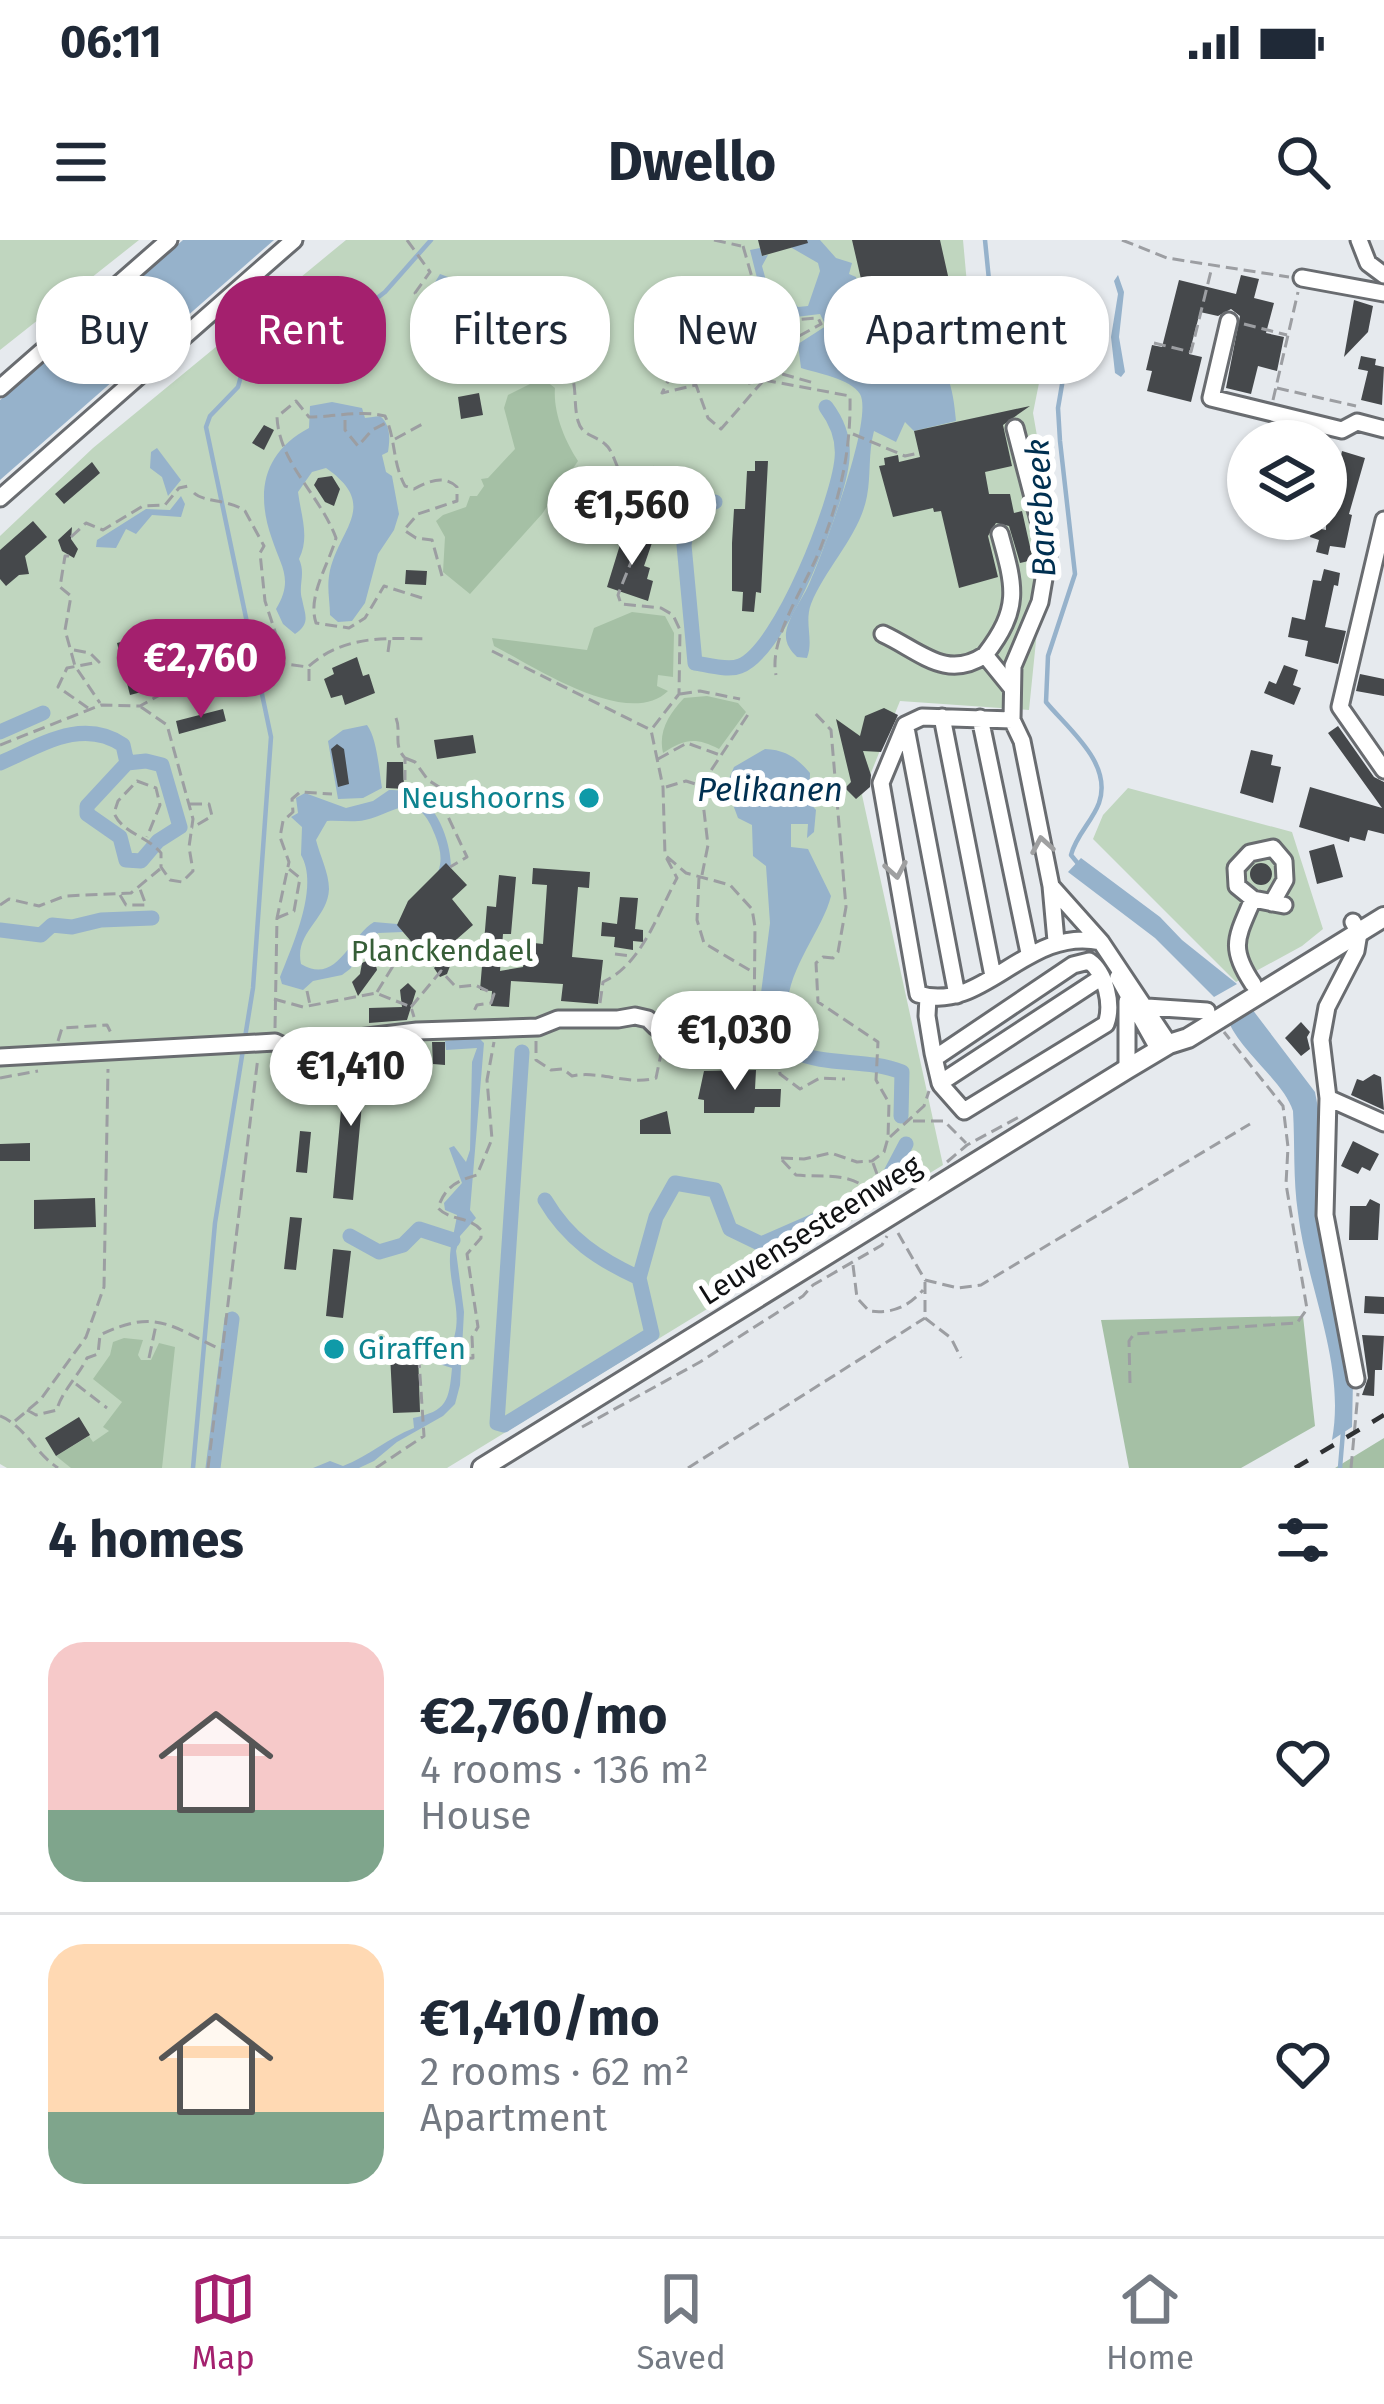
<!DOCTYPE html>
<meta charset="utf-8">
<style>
body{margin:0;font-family:"Fira Sans",sans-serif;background:#f2f2f3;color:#1f2937;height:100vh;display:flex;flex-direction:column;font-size:45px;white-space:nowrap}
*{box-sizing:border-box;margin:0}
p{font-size:39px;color:#747a83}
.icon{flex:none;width:66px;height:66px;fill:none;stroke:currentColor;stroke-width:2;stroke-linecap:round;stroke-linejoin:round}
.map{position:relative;height:1228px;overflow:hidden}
.panel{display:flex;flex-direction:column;background:#fff;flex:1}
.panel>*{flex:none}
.hud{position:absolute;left:36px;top:36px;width:1314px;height:108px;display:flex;gap:24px}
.buttons{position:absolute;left:1227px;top:180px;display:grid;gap:24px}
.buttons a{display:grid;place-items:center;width:120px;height:120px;border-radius:50%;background:#fff;box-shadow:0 3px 9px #0004;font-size:60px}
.price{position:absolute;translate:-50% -102px;padding:0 27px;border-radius:42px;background:#fff;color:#222;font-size:39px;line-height:78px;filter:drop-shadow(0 3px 6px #0008)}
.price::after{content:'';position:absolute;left:50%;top:72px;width:36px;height:27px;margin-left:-18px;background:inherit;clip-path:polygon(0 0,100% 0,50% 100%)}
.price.selected{background:#a4206e;color:#fff}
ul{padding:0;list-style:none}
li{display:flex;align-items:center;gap:36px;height:300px;padding:0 48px}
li+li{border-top:3px solid #e0e1e3}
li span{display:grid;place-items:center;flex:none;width:336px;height:240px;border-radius:36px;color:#555}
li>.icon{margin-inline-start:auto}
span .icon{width:144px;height:144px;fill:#fffc;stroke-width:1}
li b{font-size:51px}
h2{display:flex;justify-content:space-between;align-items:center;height:144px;padding:0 48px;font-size:51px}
.chip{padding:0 42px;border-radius:48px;background:#fff;box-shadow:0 3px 9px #0004;font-size:42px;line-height:108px}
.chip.selected{background:#a4206e;color:#fff}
.status{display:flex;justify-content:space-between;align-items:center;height:84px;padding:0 60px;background:#fff;direction:ltr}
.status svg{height:33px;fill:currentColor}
header{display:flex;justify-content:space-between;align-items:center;height:156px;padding:0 48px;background:#fff;font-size:54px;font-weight:700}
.menu{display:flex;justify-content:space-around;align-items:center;height:168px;border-top:3px solid #e0e1e3;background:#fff;font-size:33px;color:#747a83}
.menu a{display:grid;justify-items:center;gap:6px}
.menu .selected{color:#a4206e}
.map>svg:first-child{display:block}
.green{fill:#c0d6bf}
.forest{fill:#a5c0a5}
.water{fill:#96b2cb}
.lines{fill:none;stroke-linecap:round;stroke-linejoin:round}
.stream{stroke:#96b2cb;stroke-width:4.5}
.canal{stroke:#96b2cb;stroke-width:15}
.building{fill:#45484b}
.minor-casing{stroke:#696c70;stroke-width:21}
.major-casing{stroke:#696c70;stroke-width:24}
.path{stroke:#9c9ea2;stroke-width:3;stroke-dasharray:12 6;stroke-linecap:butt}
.minor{stroke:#fff;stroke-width:15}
.major{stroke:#fff;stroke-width:18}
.rail{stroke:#2f3133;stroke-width:4.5;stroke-dasharray:15 15;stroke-linecap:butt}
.path-bridge{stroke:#9c9ea2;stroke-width:3;stroke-dasharray:12 6;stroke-linecap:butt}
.oneway{stroke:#9fa0a1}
.culture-dot{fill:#0f9aa8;stroke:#fff;stroke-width:4.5}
.labels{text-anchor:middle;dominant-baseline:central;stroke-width:12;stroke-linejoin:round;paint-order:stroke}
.culture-label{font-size:30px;fill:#0d838f;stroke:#fff;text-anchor:end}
.park-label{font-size:30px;fill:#365e37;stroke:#fff}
.street-label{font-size:30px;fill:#101113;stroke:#fff}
.water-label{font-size:33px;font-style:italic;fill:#003051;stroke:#fff}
</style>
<div class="status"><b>06:11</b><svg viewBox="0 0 49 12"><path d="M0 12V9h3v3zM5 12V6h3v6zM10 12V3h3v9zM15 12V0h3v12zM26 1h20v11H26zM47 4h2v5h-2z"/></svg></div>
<header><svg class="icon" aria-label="menu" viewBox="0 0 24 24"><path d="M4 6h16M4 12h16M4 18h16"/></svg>Dwello<svg class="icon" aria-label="search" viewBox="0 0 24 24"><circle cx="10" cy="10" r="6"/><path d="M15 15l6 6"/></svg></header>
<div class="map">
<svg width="1384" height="1228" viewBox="0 0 1384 1228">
<rect width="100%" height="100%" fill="#e6eaee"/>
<path class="green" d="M0,0H139L0,110Z
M346,0H963L967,44L1039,143L1033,173L1052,282L1054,329L1037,391L1029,470L900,461L862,555L943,925L447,1228H7L0,1224V296L93,208Z
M1128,548L1292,592L1323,689L1302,706L1236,742L1093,599L1103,575Z"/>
<path class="forest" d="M542,138L555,148C553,173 565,201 578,221L542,274L470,354L443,332L445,297L436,281L443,275L466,267L470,256H477L484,246L481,239L488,238L515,209L504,168L508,155Z
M632,372L665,376L674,393L673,437L658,435L657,446L668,451C628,490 533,426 494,406L492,398L587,410L594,388Z
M707,456L738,463L746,472L719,509C695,497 685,499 663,513C658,491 669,474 684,458Z
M1303,1076L1315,1186L1241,1228H1129L1101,1080Z
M124,1098L143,1100L138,1115L141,1120H151L159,1103L175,1107L162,1228H71L56,1216L89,1196L93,1202L109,1191L103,1187L122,1162L93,1139L110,1115L113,1102Z
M1384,1198V1228H1335Z"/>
<path class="water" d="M183,0H274L0,240V160Z
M789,0H820L836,18L852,23L849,34L856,37L868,86L862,101L875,122L912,105C948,115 953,148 956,181L914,191L905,182L896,202L874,191C868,213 871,235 867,256C860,295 826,327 811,364C804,383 814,400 807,418L797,417C790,410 785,403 786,393C788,377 804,357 810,342C823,312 874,179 860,154C851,139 817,133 801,128L798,104L826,86L820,74L780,79L762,58L750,10L760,8L762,16L768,15L762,26L770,55L780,66L791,59L798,67L808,66L820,31L818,23L792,8Z
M440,34L497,55C503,71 500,84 508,98L495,104L470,68L429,52Z
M1118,35L1124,52L1119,97L1125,132L1121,137L1115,133L1111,97L1118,54L1114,41Z
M332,162L362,168L365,178L380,176C391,185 390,199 388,212L382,215L386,232L392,236L399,274L394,290L378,314L365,363L352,381L338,382L330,375C330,363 327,348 329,336C336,290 382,267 326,228L312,232L298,252C301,276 310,297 299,319C306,334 298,345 302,359C305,375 311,383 295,394L283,384L276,369C294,339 281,327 272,299C255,251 264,212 309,188L310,166Z
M157,208L181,240L168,256L162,237L150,228L151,212Z
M181,256L185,264L181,277L152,275L136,294L126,289L116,308L96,307L97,300L146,269L170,270Z
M367,485C377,498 379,530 382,548L363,558L338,559L328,501L343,490Z
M765,509C786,510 797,518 810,533L809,562L816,570L814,592L807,598L808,584H791V607L808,609L831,656C821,698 763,755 800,799L790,821L759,807H740L742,797L779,798L782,792L760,761L770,683L766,626L753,616L752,585L738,578L726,546L734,527Z
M389,550C397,550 412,551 418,555C443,574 455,614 450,644L438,632C443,619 440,608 435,595C417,547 395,573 365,580C352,583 340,580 327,581L316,600C320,616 329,633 329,649C328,679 294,692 301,724C337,746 349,697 374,682L397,684L403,692L378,693L350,729L342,735L313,741L303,750L282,744L280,737C294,702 319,646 301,615L302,587L291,577L298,573L296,558L305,553L346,568L373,561Z
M1081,618L1160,677L1182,700L1237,744L1214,757L1155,698L1068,632Z
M1252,769L1315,852L1321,884L1319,973L1353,1140L1352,1187L1332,1200C1346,1123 1307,1048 1298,973C1293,939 1295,905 1293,871C1284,842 1245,816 1229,783Z
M478,797L484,803L470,970L476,978L460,996L456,1011L464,1072L460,1145L455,1164L443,1176L397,1202L374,1221L359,1228H313L330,1221L343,1226C369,1216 388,1198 414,1188L413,1178C447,1171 449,1161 452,1128L436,1123L434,1110H449C465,1080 451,1054 450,1024C449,1007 455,991 457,975L445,970L444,963L462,943L449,908L454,906L466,922L470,910L472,822L477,808L446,810L445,801Z"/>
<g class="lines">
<path class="stream" d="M985,0L989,40L1055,110L1064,133L1058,168L1060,201L1075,334L1048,416L1046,462C1068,489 1113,523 1099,563C1092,582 1076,595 1071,615L1080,626
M193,1228L215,983L253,748L271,497L206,187L210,176L238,147L246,117L319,73L364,68L385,52L431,0
M1340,1228L1343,1192"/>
<path class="canal" d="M715,262L691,264L684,305L695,423C708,425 728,431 740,426C781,410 838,262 842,219C844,199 838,183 826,167
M0,492L43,473
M146,521L162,525L180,587L158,601L141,621L126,620L120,597L87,574V566L127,523Z
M0,523C40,506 82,477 123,505L127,523
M0,690L41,695L52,685L72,687L101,680L152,678
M792,811C828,827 866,818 902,832L901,876
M522,812L497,1183L504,1185L652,1094L639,1038C598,1019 568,999 545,960
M885,944L906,904
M350,996L379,1012L403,1005L419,989L453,1000
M639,1038L656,977L675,943L715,950L730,989L761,1004L848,966
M213,1228L232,1079"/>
</g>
<path class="building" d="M758,0H807L808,3L762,16Z
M852,0H940L959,85L876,104Z
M1241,35L1259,39L1254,58L1274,63L1266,93L1284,97L1277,131L1258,126L1251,154L1226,148L1240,76L1231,69L1218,76L1200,72L1189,114L1202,117L1191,162L1147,151L1152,131L1146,130L1152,105L1162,107L1179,40L1236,54Z
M1354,60L1373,66L1368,92L1344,117Z
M471,75L479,98L467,103L473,118L448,128L443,126L436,105L448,99L443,84Z
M1361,116L1376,119L1375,125L1384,127L1382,165L1361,160L1368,131L1358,129Z
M479,153L483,175L461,179L458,157Z
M1030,166L1003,185L1012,226L985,232L989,254H1010L1014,273L1022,271L1033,320L1020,323L1009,286L996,283L988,296L998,337L959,348L941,271L934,272L933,268L893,277L879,226L885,225L884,218L898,215L899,222L920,217L914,191Z
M264,185L274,190L264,210L252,203Z
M1342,211L1365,218L1349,274L1352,275L1345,308L1330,306L1328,315L1316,312L1319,300L1310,297L1312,287L1326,290V237L1336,239Z
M755,221H768L761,353L756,352L754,372L742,371L743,352L732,351V303L734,269H745L747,231H755Z
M92,222L100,233L64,264L55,254Z
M332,236L340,249L334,266L325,262L314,245L318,238Z
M572,236L581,237L580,269H569Z
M33,281L47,297L25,316L29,334L19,335L6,346L0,339V310Z
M72,287L71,299L78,309L74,318L62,311L58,300Z
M643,293L654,297L644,326L650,328L647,339L653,341L648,361L607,347L623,295L640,300Z
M1324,329L1340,333L1338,346L1334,345L1325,387L1346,391L1338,424L1305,416L1308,401L1288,397L1292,377L1305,380L1313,340L1321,341Z
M406,330L427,331L426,345L405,344Z
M222,396L227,415L167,431L162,412Z
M136,398L149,450L130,455L117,403Z
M357,417L363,436L369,434L375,453L345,465L342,455L331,458L324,439L334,434L332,428Z
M1284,425L1298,430L1293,445L1301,448L1294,465L1264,453L1269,441L1276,444Z
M1360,434L1384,439V456L1356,451Z
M884,468L898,475L881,512L863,511L871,535L870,547L856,559L845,548L851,542L836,479L860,496L865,476Z
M223,469L226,481L179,494L176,481Z
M1338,486L1374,537L1384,542V594L1368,590L1365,601L1350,597L1349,602L1299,587L1310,547L1382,568L1328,493Z
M473,495L476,513L437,519L434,500Z
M337,504L344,509L349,544L338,547L331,509Z
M1251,510L1273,515L1271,525L1281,527L1273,563L1240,553Z
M387,522H403L404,549L386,548Z
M1334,604L1343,637L1317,644L1309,611Z
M1250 634a11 11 0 1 1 22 0a11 11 0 1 1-22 0Z
M446,623L467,645L452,659L473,685L449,706L452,708L461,701L456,712L460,724L450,726L447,734L440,737L434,728L444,717L431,701L416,707L397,685L408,661Z
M533,628L590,632L589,648L578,647L572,717L603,720L598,764L561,761L563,744L511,741L509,767L491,766L492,751L480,750L487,666L496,667L499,635L516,637L511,694H503L500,731L523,727L525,702L543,704L547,645L532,644Z
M620,657L638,658L635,689L643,690V702L633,701V710L614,707L615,697L601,696L602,682L617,684Z
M374,717L377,730L358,756L352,742L360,734L362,723Z
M408,743L416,751L407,780L369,783V768L402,767L400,750Z
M1301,782L1310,792L1307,797L1310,809L1301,816L1285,798Z
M432,802H445V825L433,824Z
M377,820L386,824V829L382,833L365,832L353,960L333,958L345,826L365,828V831Z
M756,830L755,849H781L780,867H755L754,873H704V860L698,859L704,831Z
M1374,834L1381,837L1384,870L1351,855L1357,839L1363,841Z
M667,871L671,894H640V880Z
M300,891L311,892L307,933L296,932Z
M1353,901L1379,914L1370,931L1362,927L1358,934L1341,926Z
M30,903V921H0V904Z
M95,958L96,987L34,989V960Z
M1370,959L1380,964L1378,1000H1349L1350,966H1366Z
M290,977L302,978L296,1030L284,1029Z
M333,1009L351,1011L343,1078L326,1076Z
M1365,1056L1384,1057V1074L1364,1073Z
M1362,1095L1384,1096L1382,1130H1375L1374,1156L1362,1155L1368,1138Z
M418,1112L420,1172L393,1173L390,1114Z
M79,1177L90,1195L56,1216L45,1198Z"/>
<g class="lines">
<g class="minor-casing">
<path id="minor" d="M1359,0L1368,23L1384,35
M1302,38L1384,53
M1229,81L1211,158L1342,190L1357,182L1384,189
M0,148L169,0
M0,258L294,0
M1384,280L1340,467L1384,530
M1000,294C1015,348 1021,368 985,415L1011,447
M883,394C920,411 946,441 985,415
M942,477L993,736
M980,478L1029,713
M1012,480L1013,426L1040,362L1048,315L1015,188
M906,488L957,755
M1051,646L1056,701
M1253,659L1237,646L1236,628L1250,613L1273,608L1284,621L1285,640L1272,663
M1353,682L1359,693L1356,711L1327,767L1321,800L1328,858L1325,975L1356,1139
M1101,702C1027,685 983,775 918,754L881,543L905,485L922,477L1012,480L1022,501L1051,646L1101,702L1169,804
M1118,737L1159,810
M1253,744C1228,707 1237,697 1253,659L1284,665
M928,757L927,776L933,813L940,843L941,845L964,871L1106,784C1113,765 1106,733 1089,721L1073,725L935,818
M1127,761V829
M1147,767L1207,771
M0,817L275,802L304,816L342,800L417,791L538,787L558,779H618L635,776L648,779L656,787L671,789
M940,843L1102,737
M1328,858L1384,883"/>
</g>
<g class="major-casing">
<path id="major" d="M482,1228L1127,829L1169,804L1188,798L1384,677"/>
</g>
<path class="path" d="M407,0L430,32L415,53L424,61L463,79
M714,0L741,6
M1122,0L1167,18L1289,37
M743,6L758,58L779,81L818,78L821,84L757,119L764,139
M450,72L440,84L443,98L458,93L469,120L492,134L551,118L536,110L492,117L474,100
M1244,84L1287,95
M728,88L720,119L705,126L696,105L675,127L662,153L696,145L708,178L721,189L763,141
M459,92L474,87
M1154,103L1191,112L1212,27
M553,117L563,98
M551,118C583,128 571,156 578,181C582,196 595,195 605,204C614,211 615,227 623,236C659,275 634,311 618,355L621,364L661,368L673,375L680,390L679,454L651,490L663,547L665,615L686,633L730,645L752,669L755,687L754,790L687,788
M764,140L850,156C851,209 841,254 822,304C808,343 768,397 776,435
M696,145L692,132L703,127
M1277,148L1356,166
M1273,160L1298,52
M345,180V190L358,206L372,190L386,183
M853,194L905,216L919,213
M395,199L426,182
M632,240L654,227
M194,253C205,263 229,259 245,271L264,306L260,313L265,361L285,422
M71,297L86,283L103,290L143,266L165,265L179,248L188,246
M69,316H65L60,347L71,356L65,390L75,426L100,463
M422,358L384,346L365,378L349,388L316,383C307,356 329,324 336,298C320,255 279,223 277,177L296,161L309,177C334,177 361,170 385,176C396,199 392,222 405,246L414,249C427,242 444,234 457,247V261L418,274L404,290L416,298L432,300L442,336
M74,410L90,413L99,422L67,428L58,447L88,468
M492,411L649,489
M388,412L390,398
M309,429V447
M680,454L700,451L740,459
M141,467L167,485L193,579L189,607L193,631L182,642L170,640L161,627V613C146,595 123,594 114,573L118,561L137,541L156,548L160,565L147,597
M396,478C402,493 392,504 405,518V540
M0,505L101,465L140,466L167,451L242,433L285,424L308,427C343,395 385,398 428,399
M405,518L415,522L428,540L453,556L443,566L467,617L450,627
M658,519L687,503L720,515
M666,547L686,541L702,546
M190,564H209L212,576L192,588
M702,635L708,605L702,554L706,538L749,473
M699,637L697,680L704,703L751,731
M120,655L126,665H146L140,649
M0,665L9,659L39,666L65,656L131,653L160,629
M277,678L294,671L300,638L289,629
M615,714L632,716
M307,751L310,765
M377,752L393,726L408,722L415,705
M274,759L303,767L376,753L411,767L414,777
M600,763L603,742C642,724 657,675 677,638L666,617
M411,767L441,731L456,747L475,745L494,754L491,763L477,765L472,775
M275,788L277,678L289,622L280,597L283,581L293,572L292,559L300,552L332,554
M754,791L758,814L779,825L780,834L800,849L820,838L845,839
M58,801L62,788L107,785L112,795
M536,801V820L551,830L563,829L572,836C599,830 629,846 656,838L663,804
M0,838L38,831
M913,881H944L966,903
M890,897L924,866L929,851
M781,918L804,919L831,913L857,922L872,921L884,912L888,898L889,863L876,840L878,802L818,762L816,723L823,717L833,718L838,712L846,667L831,490L813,471
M782,920L796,935C827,938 858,930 877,961
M947,922L967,905L1019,877
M871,951L877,934L873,923
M898,993L925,1040L958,1048L981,1045L1250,884
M853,1025L857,1058L869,1071C892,1074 908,1067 923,1050
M925,1042V1078L951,1098L961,1118
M149,1118L156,1085
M393,1121L418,1120
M1130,1143L1129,1101L1134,1094L1297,1083L1307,1069L1286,944L1288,907L1283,866L1224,792
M76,1144L107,1168
M27,1170L36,1175L57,1170C60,1154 79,1135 87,1118L98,1114L100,1095C156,1068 170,1086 220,1109
M0,1176C25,1186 35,1213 58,1228
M15,1181L41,1159L86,1097L104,1047L108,829
M582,1187L700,1122L803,1056L813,1045L882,1005L887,996
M208,1228L258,817
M376,1228L424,1196L419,1120L473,1118L472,1097L478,1087L467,1014L481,998V990C469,976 450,981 438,968C445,947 456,941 477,935L492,899L487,840L494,802
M688,1228L925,1078
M1351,1228L1358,1153"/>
<use href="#minor" class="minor"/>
<use href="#major" class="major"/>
<path class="rail" d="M1295,1228L1384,1175"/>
<path class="path-bridge" d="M720,119L749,143L782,134L814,143"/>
</g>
<defs><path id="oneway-chevron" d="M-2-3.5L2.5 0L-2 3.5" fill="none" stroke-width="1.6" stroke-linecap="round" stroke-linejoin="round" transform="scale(3)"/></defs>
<g class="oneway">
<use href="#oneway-chevron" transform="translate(1042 605) rotate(-100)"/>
<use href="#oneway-chevron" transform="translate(896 630) rotate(80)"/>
</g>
<g class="culture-dot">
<circle cx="589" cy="558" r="12"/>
<circle cx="334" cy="1109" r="12"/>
</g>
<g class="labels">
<g class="culture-label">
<text x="565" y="558">Neushoorns</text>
<text x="358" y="1109" text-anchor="start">Giraffen</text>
</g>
<g class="park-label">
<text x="442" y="711">Planckendael</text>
</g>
<g class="street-label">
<text transform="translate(810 990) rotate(-32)">Leuvensesteenweg</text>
</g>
<g class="water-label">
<text transform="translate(1041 268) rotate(-93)">Barebeek</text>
<text x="770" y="550">Pelikanen</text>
</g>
</g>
</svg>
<div class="buttons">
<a><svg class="icon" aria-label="layers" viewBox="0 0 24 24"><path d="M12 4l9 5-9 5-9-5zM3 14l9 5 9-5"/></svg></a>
</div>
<b class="price" style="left:632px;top:328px">€1,560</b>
<b class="price selected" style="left:201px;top:481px">€2,760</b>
<b class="price" style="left:735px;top:853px">€1,030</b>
<b class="price" style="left:351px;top:889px">€1,410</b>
<div class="hud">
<a class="chip">Buy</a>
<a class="chip selected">Rent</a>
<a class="chip">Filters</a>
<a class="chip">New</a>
<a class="chip">Apartment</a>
</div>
</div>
<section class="panel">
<h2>4 homes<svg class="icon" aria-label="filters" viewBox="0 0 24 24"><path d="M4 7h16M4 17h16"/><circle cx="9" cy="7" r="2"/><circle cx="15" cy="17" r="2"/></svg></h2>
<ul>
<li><span style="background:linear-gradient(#f6c9c9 70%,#7fa58c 0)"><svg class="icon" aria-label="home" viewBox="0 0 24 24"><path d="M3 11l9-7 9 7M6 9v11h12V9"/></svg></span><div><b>€2,760/mo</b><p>4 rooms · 136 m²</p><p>House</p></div><svg class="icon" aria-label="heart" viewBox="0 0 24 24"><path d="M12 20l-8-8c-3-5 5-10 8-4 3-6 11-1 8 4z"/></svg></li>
<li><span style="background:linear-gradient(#ffd9b3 70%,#7fa58c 0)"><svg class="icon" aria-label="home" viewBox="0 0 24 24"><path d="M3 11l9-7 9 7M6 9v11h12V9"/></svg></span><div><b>€1,410/mo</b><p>2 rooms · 62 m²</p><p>Apartment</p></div><svg class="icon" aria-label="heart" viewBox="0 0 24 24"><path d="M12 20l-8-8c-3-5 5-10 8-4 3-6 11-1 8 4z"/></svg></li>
</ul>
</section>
<nav class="menu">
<a class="selected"><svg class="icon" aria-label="map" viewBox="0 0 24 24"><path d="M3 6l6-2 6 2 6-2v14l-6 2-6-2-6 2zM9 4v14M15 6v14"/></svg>Map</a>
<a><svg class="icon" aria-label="saved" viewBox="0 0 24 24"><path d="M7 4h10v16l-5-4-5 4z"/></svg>Saved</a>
<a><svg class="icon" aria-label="home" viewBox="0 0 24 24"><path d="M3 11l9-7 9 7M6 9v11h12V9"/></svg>Home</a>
</nav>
